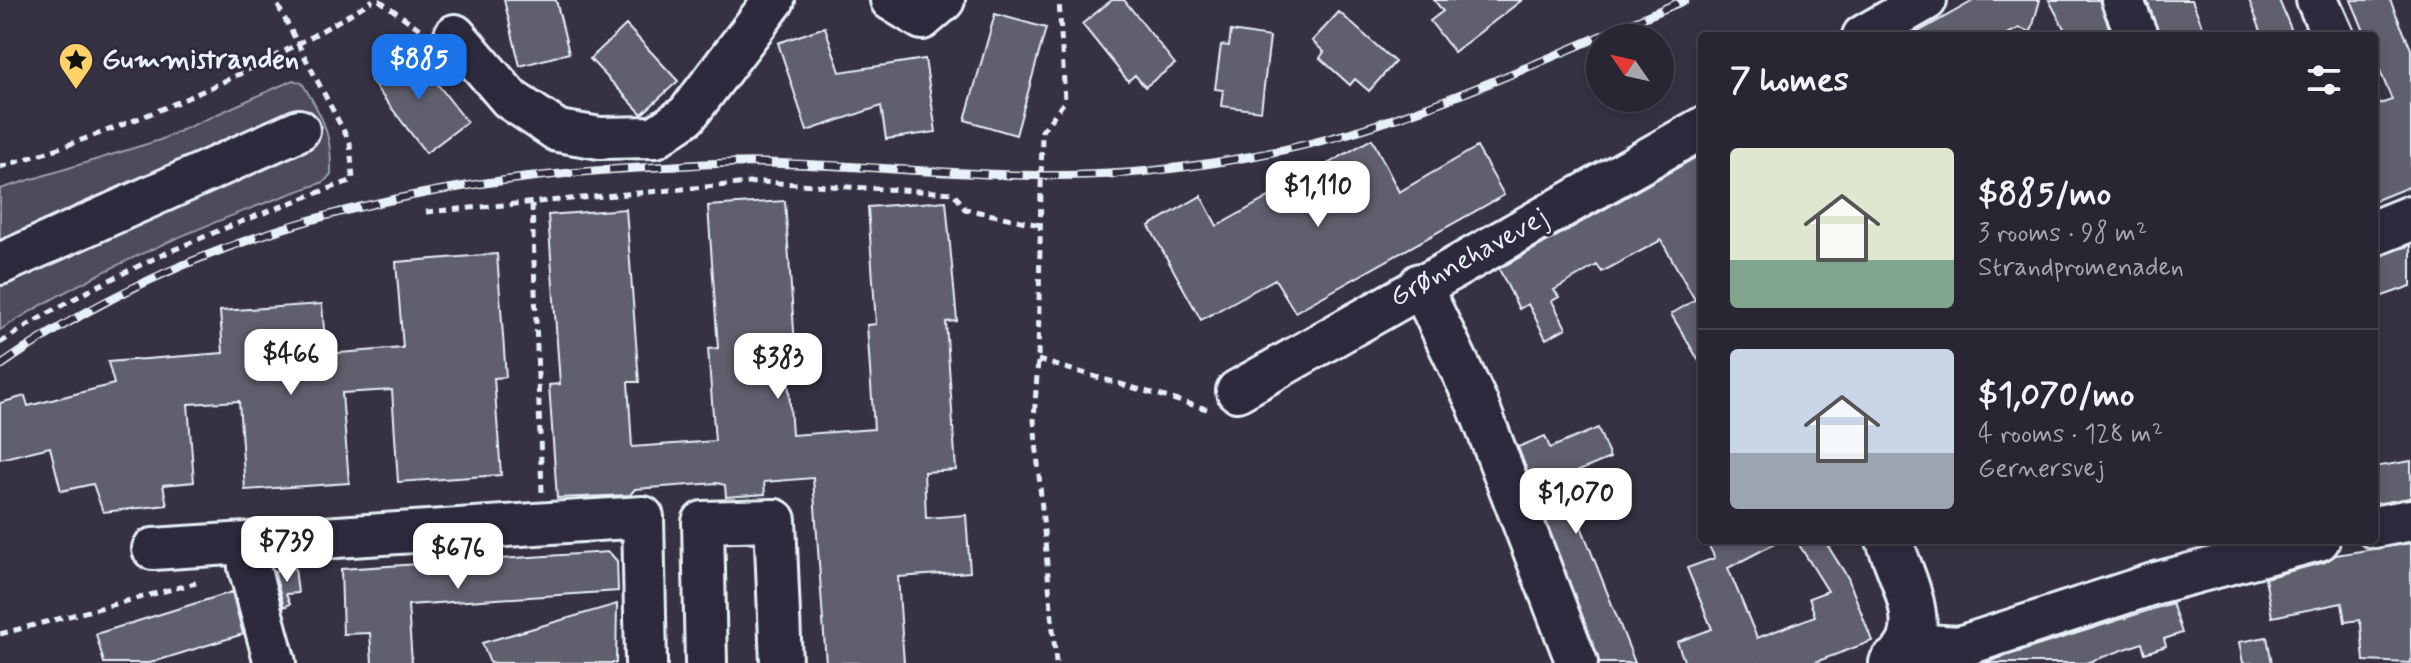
<!DOCTYPE html>
<meta charset="utf-8">
<style>
body{margin:0;font-family:Mynerve,sans-serif;background:#34323f;color:#f1f3f6;height:100vh;display:flex;flex-direction:column;font-size:30px;white-space:nowrap}
*{box-sizing:border-box;margin:0}
p{font-size:26px;color:#a5a5ac}
.icon{flex:none;width:44px;height:44px;fill:none;stroke:currentColor;stroke-width:2;stroke-linecap:round;stroke-linejoin:round}
.map{position:relative;flex:1;overflow:hidden}
.side{position:absolute;left:1698px;top:32px;width:680px;height:512px;display:flex;flex-direction:column;background:#282633;border-radius:8px;box-shadow:0 4px 12px #0003,0 0 0 2px #44434e}
.side>*{flex:none}
.needle{width:52px;rotate:304deg}
.fabs{position:absolute;left:1586px;top:24px;display:grid;gap:16px}
.fabs a{display:grid;place-items:center;width:88px;height:88px;border-radius:50%;background:#282633;box-shadow:0 4px 12px #0003,0 0 0 2px #44434e;font-size:40px}
.price{position:absolute;translate:-50% -68px;padding:0 18px;border-radius:16px;background:#fff;color:#222;font-size:26px;line-height:52px;filter:drop-shadow(0 2px 4px #0008)}
.price::after{content:'';position:absolute;left:50%;top:48px;width:24px;height:18px;margin-left:-12px;background:inherit;clip-path:polygon(0 0,100% 0,50% 100%)}
.price.current{background:#1a73e8;color:#fff}
ul{padding:0;list-style:none}
li{display:flex;align-items:center;gap:24px;height:200px;padding:0 32px}
li+li{border-top:2px solid #44434e}
li span{display:grid;place-items:center;flex:none;width:224px;height:160px;border-radius:8px;color:#555}
li>.icon{margin-inline-start:auto}
span .icon{width:96px;height:96px;fill:#fffc;stroke-width:1}
li b{font-size:34px}
h2{display:flex;justify-content:space-between;align-items:center;height:96px;padding:0 32px;font-size:34px}
.map>svg:first-child{display:block}
.green{fill:#4d4b5c;stroke:#9a9eaa;stroke-width:2}
.building{fill:#605e6e;stroke:#e8f1f8;stroke-width:2}
.lines{fill:none;stroke-linecap:round;stroke-linejoin:round}
.minor-casing{stroke:#e8f1f8;stroke-width:46}
.major-casing{stroke:#e8f1f8;stroke-width:50}
.path{stroke:#e8f1f8;stroke-width:5;stroke-dasharray:8 6;stroke-linecap:butt}
.minor{stroke:#2f2a3d;stroke-width:40}
.major{stroke:#2f2a3d;stroke-width:44}
.rail-casing{stroke:#e8f1f8;stroke-width:9}
.rail{stroke:#2f2a3d;stroke-width:6;stroke-dasharray:18;stroke-linecap:butt}
.labels{text-anchor:middle;dominant-baseline:central;stroke-width:6;stroke-linejoin:round;paint-order:stroke}
.poi-label{font-size:28px;font-weight:bold;fill:#e8f1f8;stroke:#2f2a3d;text-anchor:start}
.street-label{font-size:28px;fill:#e8f1f8;stroke:#2f2a3d}
</style>
<div class="map">
<svg width="2411" height="663" viewBox="0 0 2411 663">
<rect width="100%" height="100%" fill="#363244"/>
<filter id="ink" filterUnits="userSpaceOnUse"><feTurbulence type="fractalNoise" baseFrequency=".0125" numOctaves="2"/><feDisplacementMap in="SourceGraphic" scale="16" xChannelSelector="R" yChannelSelector="G"/><feConvolveMatrix kernelMatrix="1 2 1 2 8 2 1 2 1" color-interpolation-filters="sRGB"/></filter>
<g filter="url(#ink)">
<path class="green" d="M293,80L302,83C323,117 332,134 331,174L324,182C210,221 102,266 0,330V189L160,140Z"/>
<path class="building" d="M504,0H556L569,53L520,66Z
M1112,0H1124L1175,64L1145,87L1135,75L1128,81L1082,24Z
M1434,0H1522L1454,52L1430,21L1443,11Z
M1975,0H2040L2031,32L2019,28L2004,36H1911Z
M2049,0H2099L2112,36H2068Z
M2147,0H2192L2206,36H2160Z
M2249,0H2279L2294,36H2263Z
M2351,0H2390L2411,49V186L2374,201V106L2392,100L2374,56V36H2366Z
M1339,12L1395,62L1369,91L1355,79L1350,85L1320,58L1324,52L1312,41Z
M995,14L1046,28L1016,135L965,120Z
M626,25L678,81L642,114L590,59Z
M825,27L840,72L925,59L936,132L886,139L881,106L807,131L778,43Z
M1231,31L1270,37L1261,111L1221,106L1223,90L1215,89L1221,45L1229,46Z
M411,50L467,122L426,153L371,81Z
M1372,139L1399,192L1477,147L1504,195L1295,312L1275,279L1201,320L1149,226L1201,196L1217,226Z
M1702,154V366L1671,314L1695,300L1661,240L1602,272L1597,265L1554,290L1559,297L1552,301L1566,328L1546,339L1528,304L1519,309L1499,269Z
M785,201L795,345L786,346L792,435L874,429L867,325L876,324L868,207L946,201L957,321L946,322L956,470L924,472L926,518L966,515L970,572L898,577L904,663H826L813,478L764,482L765,494L726,497L725,485L717,483L635,489L630,495L557,498L549,385L560,384L548,215L626,209L639,382H628L632,447L715,441L708,349L718,348L708,206Z
M2411,245V286L2374,299V257Z
M497,254L506,377L494,378L501,475L398,482L392,390L342,393L349,483L245,490L239,401L188,404L194,482L163,485L167,505L103,512L93,484L61,491L50,447L0,459V403L25,396L28,406L114,384L108,362L223,353L220,311L322,304L326,354L403,348L396,262Z
M1598,428L1610,458L1562,478L1635,663H1599L1518,447L1545,436L1550,448Z
M2411,461V498L2374,504V467Z
M1706,540H1782L1728,568L1757,638L1815,616L1809,598L1828,591L1796,540H1824L1848,578L1872,641L1813,663H1685L1677,642L1712,629L1687,568L1715,558Z
M2411,543V663L2364,661L2361,625L2359,620L2345,622L2342,603L2272,617L2265,578L2325,562L2336,555Z
M609,552L617,561L618,591L408,605L412,663H372L370,633L343,634L341,569Z
M295,568L298,593L286,594L290,604L284,607L274,571Z
M232,592L243,634L150,663H104L96,634Z
M2172,603L2182,633L2164,639L2166,646L2145,653L2142,643L2086,663H1984Z
M617,604L616,663H490L482,643Z
M2267,637L2272,663H2243L2239,642Z"/>
<g class="lines">
<g class="minor-casing">
<path id="minor" d="M891,0L922,19L944,0
M2122,0L2137,36
M2317,0L2333,36
M455,35L510,99L558,131L600,138L655,137L687,115L774,0
M1863,36L1926,0
M0,264L299,130
M1420,284L1477,403L1577,663
M1237,391L1702,128
M2374,527L2411,520
M247,543L249,567L275,663
M153,549L643,517L646,663
M1911,644L1959,647L2156,583L2319,540
M706,663L703,522L775,520L781,663"/>
</g>
<g class="major-casing">
<path id="major" d="M2374,233L2411,218
M1889,540C1901,577 1936,636 1892,663"/>
</g>
<path class="path" d="M379,0L424,32
M0,167C131,127 257,73 373,0
M532,204L542,492
M426,212L761,182L954,193L965,209L1040,225
M0,343C115,268 226,226 353,180L350,143L275,0
M1038,360L1210,410
M0,634L196,583
M1056,663L1034,420L1038,360L1042,131L1065,101L1059,0"/>
<use href="#minor" class="minor"/>
<use href="#major" class="major"/>
<g class="rail-casing">
<path id="rail" d="M0,366C197,229 420,178 657,167C692,165 727,162 762,163C891,165 1021,184 1150,171C1216,164 1285,152 1349,133C1464,99 1574,46 1685,0"/>
</g>
<use href="#rail" class="rail"/>
</g>
</g>
<defs>
<g id="sight-pin" transform="scale(1.8)"><path d="M0 17L-7.5 6A9.5 9.5 0 1 1 7.5 6Z" fill="#ffd166" stroke="#2f2a3d"/><path d="M0-6L1.8-2.2L6-1.7L2.9 1.2L3.7 5.4L0 3.3L-3.7 5.4L-2.9 1.2L-6-1.7L-1.8-2.2Z" fill="#111"/></g>
</defs>
<g fill-rule="evenodd">
<use href="#sight-pin" x="76" y="60"/>
</g>
<g class="labels">
<g class="poi-label">
<text x="102" y="60">Gummistranden</text>
</g>
<g class="street-label">
<text transform="translate(1469 258) rotate(-29)">Grønnehavevej</text>
</g>
</g>
</svg>
<div class="fabs">
<a><svg class="needle" viewBox="-14 -14 28 28"><path d="M0-13l5 13h-10z" fill="#e53935"/><path d="M0 13l5-13h-10z" fill="#a5a5ac"/></svg></a>
</div>
<b class="price current" style="left:419px;top:102px">$885</b>
<b class="price" style="left:1318px;top:229px">$1,110</b>
<b class="price" style="left:291px;top:397px">$466</b>
<b class="price" style="left:778px;top:401px">$383</b>
<b class="price" style="left:1576px;top:536px">$1,070</b>
<b class="price" style="left:287px;top:584px">$739</b>
<b class="price" style="left:458px;top:591px">$676</b>
<section class="side">
<h2>7 homes<svg class="icon" aria-label="filters" viewBox="0 0 24 24"><path d="M4 7h16M4 17h16"/><circle cx="9" cy="7" r="2"/><circle cx="15" cy="17" r="2"/></svg></h2>
<ul>
<li><span style="background:linear-gradient(#dfe7d0 70%,#7fa58c 0)"><svg class="icon" aria-label="home" viewBox="0 0 24 24"><path d="M3 11l9-7 9 7M6 9v11h12V9"/></svg></span><div><b>$885/mo</b><p>3 rooms · 98 m²</p><p>Strandpromenaden</p></div></li>
<li><span style="background:linear-gradient(#c9d6e8 65%,#9aa5b1 0)"><svg class="icon" aria-label="home" viewBox="0 0 24 24"><path d="M3 11l9-7 9 7M6 9v11h12V9"/></svg></span><div><b>$1,070/mo</b><p>4 rooms · 128 m²</p><p>Gernersvej</p></div></li>
</ul>
</section>
</div>
